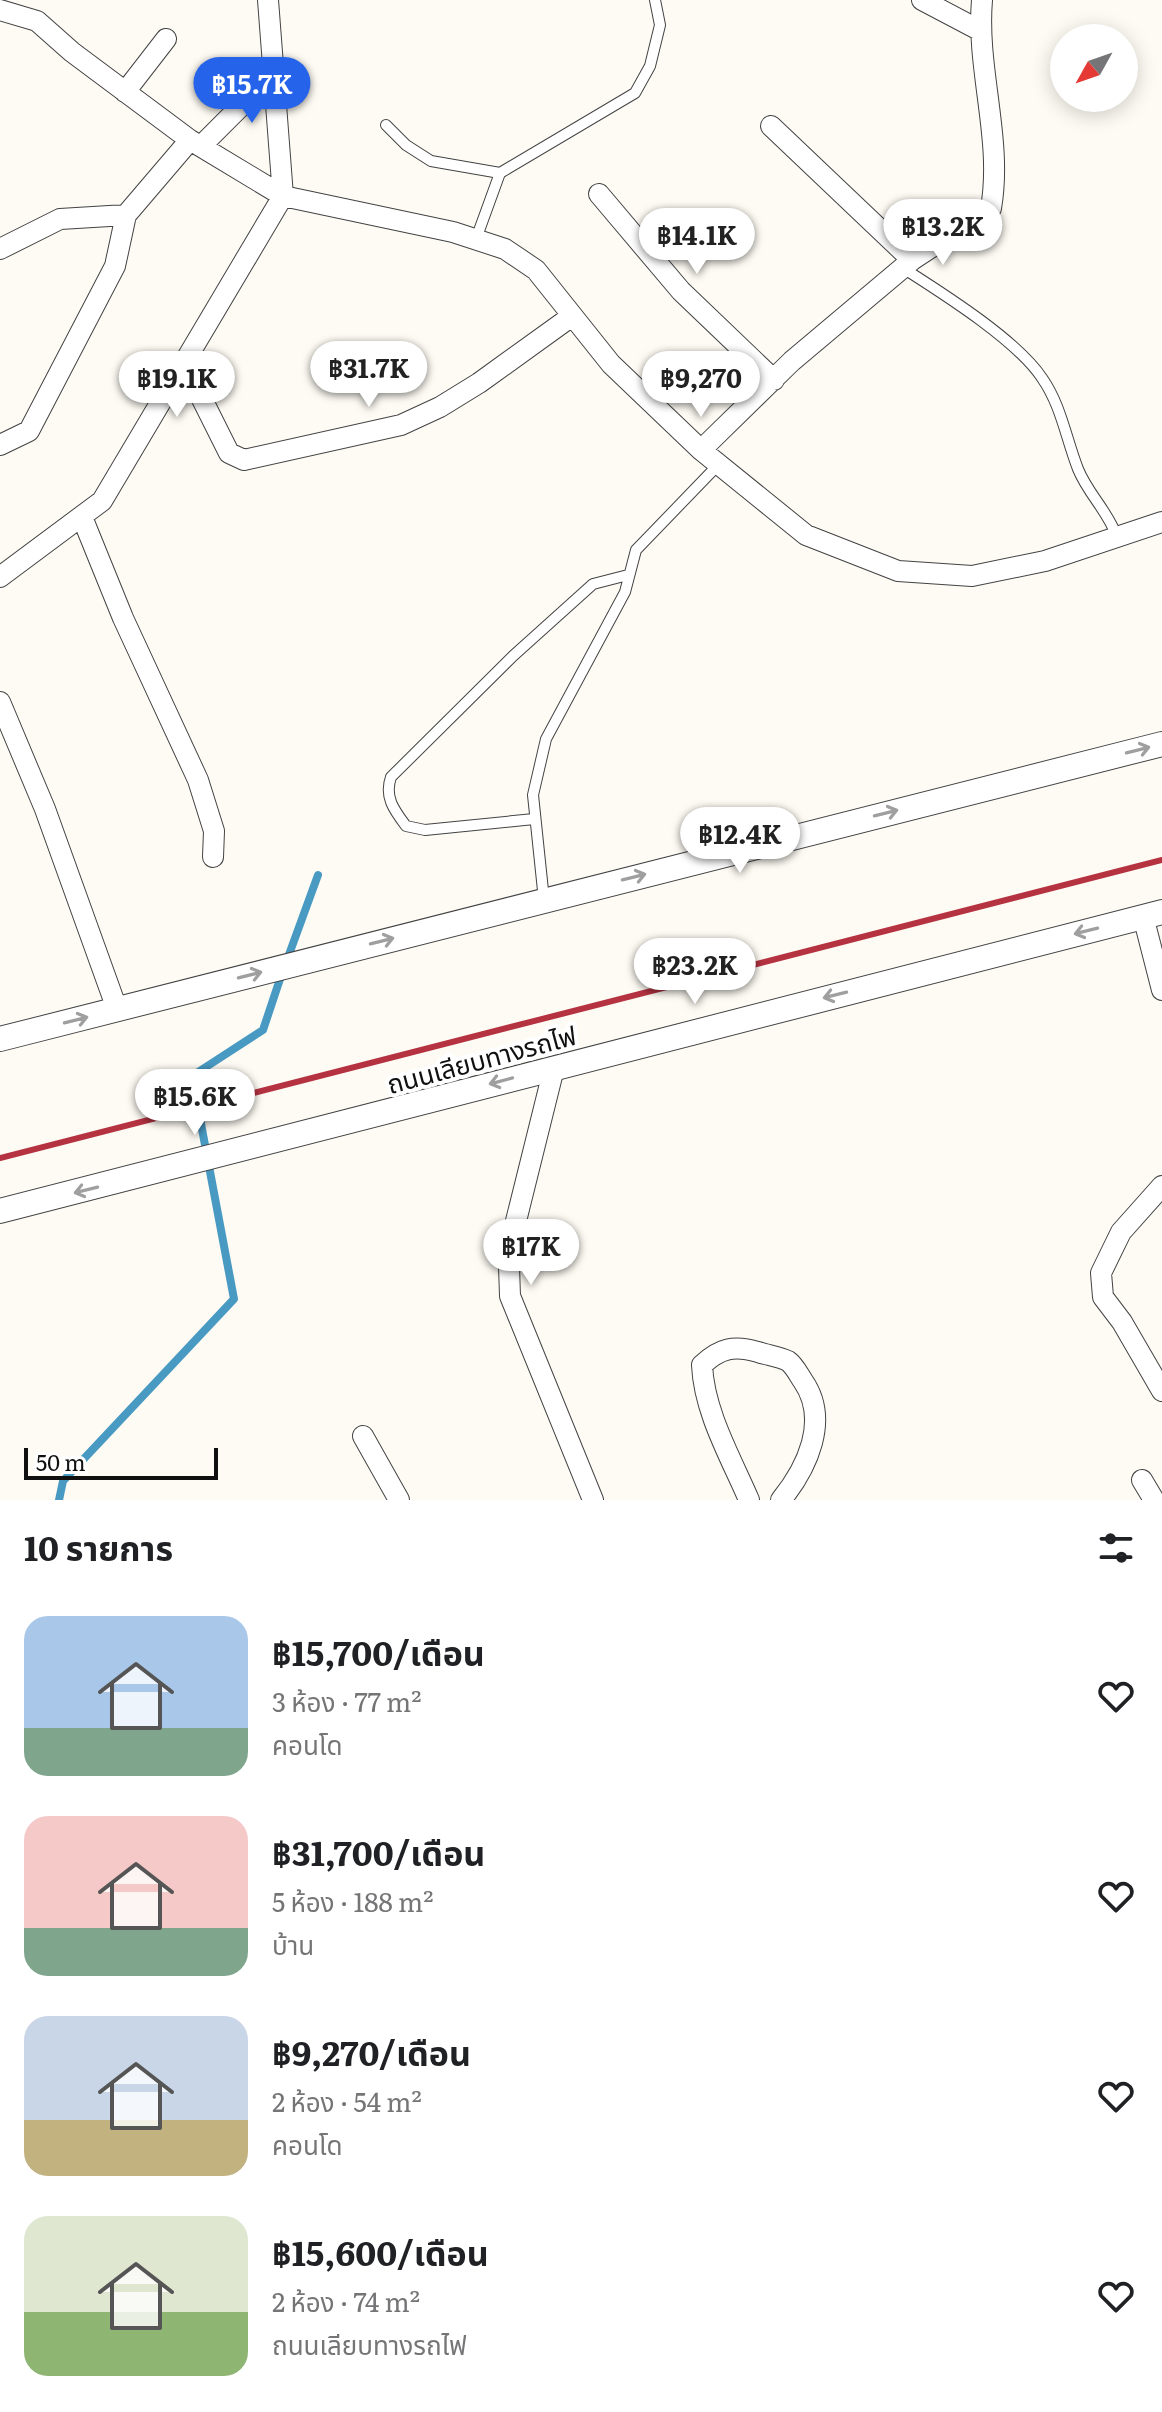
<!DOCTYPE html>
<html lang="th">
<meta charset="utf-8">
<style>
body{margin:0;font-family:Literata,"Noto Sans Thai",serif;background:#f2f2f2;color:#202124;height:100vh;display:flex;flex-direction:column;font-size:30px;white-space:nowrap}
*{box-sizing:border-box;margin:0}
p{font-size:26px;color:#757577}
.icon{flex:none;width:44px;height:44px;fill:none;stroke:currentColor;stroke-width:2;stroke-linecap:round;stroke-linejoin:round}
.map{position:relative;height:1500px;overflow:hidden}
.sheet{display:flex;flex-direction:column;background:#fff;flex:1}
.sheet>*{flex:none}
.needle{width:52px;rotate:230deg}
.tools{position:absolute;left:1050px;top:24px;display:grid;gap:16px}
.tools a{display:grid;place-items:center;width:88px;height:88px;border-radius:50%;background:#fff;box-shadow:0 4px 20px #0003;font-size:40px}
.scale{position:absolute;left:24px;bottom:20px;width:194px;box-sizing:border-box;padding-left:8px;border:4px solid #101010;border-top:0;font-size:22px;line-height:28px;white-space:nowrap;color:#101010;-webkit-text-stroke:6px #fff;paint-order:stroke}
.price{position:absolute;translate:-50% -68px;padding:0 18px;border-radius:28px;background:#fff;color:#222;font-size:26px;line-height:52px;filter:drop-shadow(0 2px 4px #0008)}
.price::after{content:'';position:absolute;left:50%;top:48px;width:24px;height:18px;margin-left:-12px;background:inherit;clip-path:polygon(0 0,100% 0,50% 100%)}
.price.current{background:#2563eb;color:#fff}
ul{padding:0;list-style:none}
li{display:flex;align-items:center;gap:24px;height:200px;padding:0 24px}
li span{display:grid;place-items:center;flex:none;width:224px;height:160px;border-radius:24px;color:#555}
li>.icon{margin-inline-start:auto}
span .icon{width:96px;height:96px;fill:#fffc;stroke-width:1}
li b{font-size:34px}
h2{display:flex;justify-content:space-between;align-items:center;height:96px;padding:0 24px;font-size:34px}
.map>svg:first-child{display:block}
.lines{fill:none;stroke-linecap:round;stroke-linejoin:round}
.stream{stroke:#499ac3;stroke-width:8}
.service-casing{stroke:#434343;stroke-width:12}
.minor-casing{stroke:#434343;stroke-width:22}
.tertiary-casing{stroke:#434343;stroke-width:26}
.service{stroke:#fff;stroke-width:10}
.minor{stroke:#fff;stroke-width:20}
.tertiary{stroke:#fff;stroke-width:24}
.rail{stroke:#b53241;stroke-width:6}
.oneway{stroke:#9f9f9f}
.labels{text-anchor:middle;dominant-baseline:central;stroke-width:8;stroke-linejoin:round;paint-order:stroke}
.street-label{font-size:26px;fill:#101010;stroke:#fff}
</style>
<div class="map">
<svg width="1162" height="1500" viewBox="0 0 1162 1500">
<rect width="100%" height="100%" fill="#fefbf4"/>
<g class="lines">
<path class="stream" d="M287,960L318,875
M59,1500L63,1481L234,1299L192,1076L263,1030L282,973"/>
<g class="service-casing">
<path id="service" d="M386,125L406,145L431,161L500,173
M476,239L500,173L635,93L650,66L660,25L655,0
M903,268C942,293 1017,340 1042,378C1061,405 1066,438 1078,469C1088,494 1108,511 1117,537
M534,819L425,830L406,826C394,810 384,797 391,777L513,656L593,584L628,575
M544,900L533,795L546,739L625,592L636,550L719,464"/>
</g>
<g class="minor-casing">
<path id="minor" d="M922,0L979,30
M0,10L37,21L72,52L190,140L283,196L453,232L505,249L536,270L611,364L701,450L806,535L898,571L972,576L1045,561L1162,522
M125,92L166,39
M771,126L912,260
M201,146L273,74
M599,194L681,291L774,380
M0,249L60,219L126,215
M178,373L201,397L229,453L244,460L401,425L440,407L479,383L572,316
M0,445L29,431L115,266L126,215L190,140
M701,450L792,361L912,260L991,208C1003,140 976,69 982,0
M82,517L123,618L198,780L214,831L213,857
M0,577L102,501L283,196L268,0
M0,702L45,809L117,1009
M1143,916L1162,990
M554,1068L512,1237L509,1266L510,1296L593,1500
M1162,1186L1121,1232L1101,1273L1103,1297L1122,1322L1162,1391
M363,1436L399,1500
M1142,1480L1154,1500
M749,1500C731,1458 704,1412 702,1365C720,1348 734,1345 758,1352C767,1355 780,1357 788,1361C794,1365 799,1375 803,1381C830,1420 807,1468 781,1500"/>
</g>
<g class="tertiary-casing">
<path id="tertiary" d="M0,1039L1162,744
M0,1211L1162,912"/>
</g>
<use href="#service" class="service"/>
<use href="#minor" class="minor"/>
<use href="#tertiary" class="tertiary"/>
<path class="rail" d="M0,1158L1162,860"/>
</g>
<defs><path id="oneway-shaft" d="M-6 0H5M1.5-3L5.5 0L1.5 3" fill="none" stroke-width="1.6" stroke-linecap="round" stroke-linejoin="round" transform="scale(2)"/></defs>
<g class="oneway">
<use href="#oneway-shaft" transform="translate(1138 750) rotate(-14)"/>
<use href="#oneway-shaft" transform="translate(886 813) rotate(-14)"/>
<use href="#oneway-shaft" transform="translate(634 877) rotate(-14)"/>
<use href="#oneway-shaft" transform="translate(1086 931) rotate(166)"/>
<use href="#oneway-shaft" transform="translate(382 941) rotate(-14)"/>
<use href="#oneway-shaft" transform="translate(250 975) rotate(-14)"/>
<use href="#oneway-shaft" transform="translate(835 995) rotate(166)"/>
<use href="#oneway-shaft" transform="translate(76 1020) rotate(-14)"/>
<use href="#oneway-shaft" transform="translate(501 1081) rotate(165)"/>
<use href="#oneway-shaft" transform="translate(86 1190) rotate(166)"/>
</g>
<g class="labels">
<g class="street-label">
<text transform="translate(481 1058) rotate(-15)">ถนนเลียบทางรถไฟ</text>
</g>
</g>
</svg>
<div class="tools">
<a><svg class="needle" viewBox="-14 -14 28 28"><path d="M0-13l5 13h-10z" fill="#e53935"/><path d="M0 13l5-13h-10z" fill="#757577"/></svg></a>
</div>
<div class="scale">50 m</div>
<b class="price current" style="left:252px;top:125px">฿15.7K</b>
<b class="price" style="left:943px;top:267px">฿13.2K</b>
<b class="price" style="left:697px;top:276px">฿14.1K</b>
<b class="price" style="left:369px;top:409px">฿31.7K</b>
<b class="price" style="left:177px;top:419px">฿19.1K</b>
<b class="price" style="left:701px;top:419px">฿9,270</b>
<b class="price" style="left:740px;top:875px">฿12.4K</b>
<b class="price" style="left:695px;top:1006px">฿23.2K</b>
<b class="price" style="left:195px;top:1137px">฿15.6K</b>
<b class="price" style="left:531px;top:1287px">฿17K</b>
</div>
<section class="sheet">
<h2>10 รายการ<svg class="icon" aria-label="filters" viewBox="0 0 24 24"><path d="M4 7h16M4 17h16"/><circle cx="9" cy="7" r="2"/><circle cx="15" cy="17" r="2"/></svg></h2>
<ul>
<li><span style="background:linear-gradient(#a9c7e8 70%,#7fa58c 0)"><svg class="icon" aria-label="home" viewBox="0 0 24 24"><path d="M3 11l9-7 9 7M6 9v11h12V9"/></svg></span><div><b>฿15,700/เดือน</b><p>3 ห้อง · 77 m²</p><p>คอนโด</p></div><svg class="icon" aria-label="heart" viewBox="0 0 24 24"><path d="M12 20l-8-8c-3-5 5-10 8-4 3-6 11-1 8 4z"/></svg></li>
<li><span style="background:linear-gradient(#f6c9c9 70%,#7fa58c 0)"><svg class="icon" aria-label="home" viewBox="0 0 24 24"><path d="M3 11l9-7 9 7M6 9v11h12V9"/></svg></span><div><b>฿31,700/เดือน</b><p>5 ห้อง · 188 m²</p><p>บ้าน</p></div><svg class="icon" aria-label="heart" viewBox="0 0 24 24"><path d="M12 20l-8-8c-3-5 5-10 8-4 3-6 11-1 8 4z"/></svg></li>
<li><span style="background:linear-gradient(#c9d6e8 65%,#c2b280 0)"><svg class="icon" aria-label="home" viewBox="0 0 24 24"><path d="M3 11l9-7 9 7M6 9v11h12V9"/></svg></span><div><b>฿9,270/เดือน</b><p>2 ห้อง · 54 m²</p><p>คอนโด</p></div><svg class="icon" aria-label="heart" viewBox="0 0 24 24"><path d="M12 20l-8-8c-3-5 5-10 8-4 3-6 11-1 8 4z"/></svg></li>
<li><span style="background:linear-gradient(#dfe7d0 60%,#8fb573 0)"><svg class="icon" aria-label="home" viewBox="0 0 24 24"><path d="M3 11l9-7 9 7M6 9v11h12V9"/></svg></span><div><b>฿15,600/เดือน</b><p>2 ห้อง · 74 m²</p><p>ถนนเลียบทางรถไฟ</p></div><svg class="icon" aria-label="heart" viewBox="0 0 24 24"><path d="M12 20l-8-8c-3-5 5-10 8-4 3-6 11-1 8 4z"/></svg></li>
</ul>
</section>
